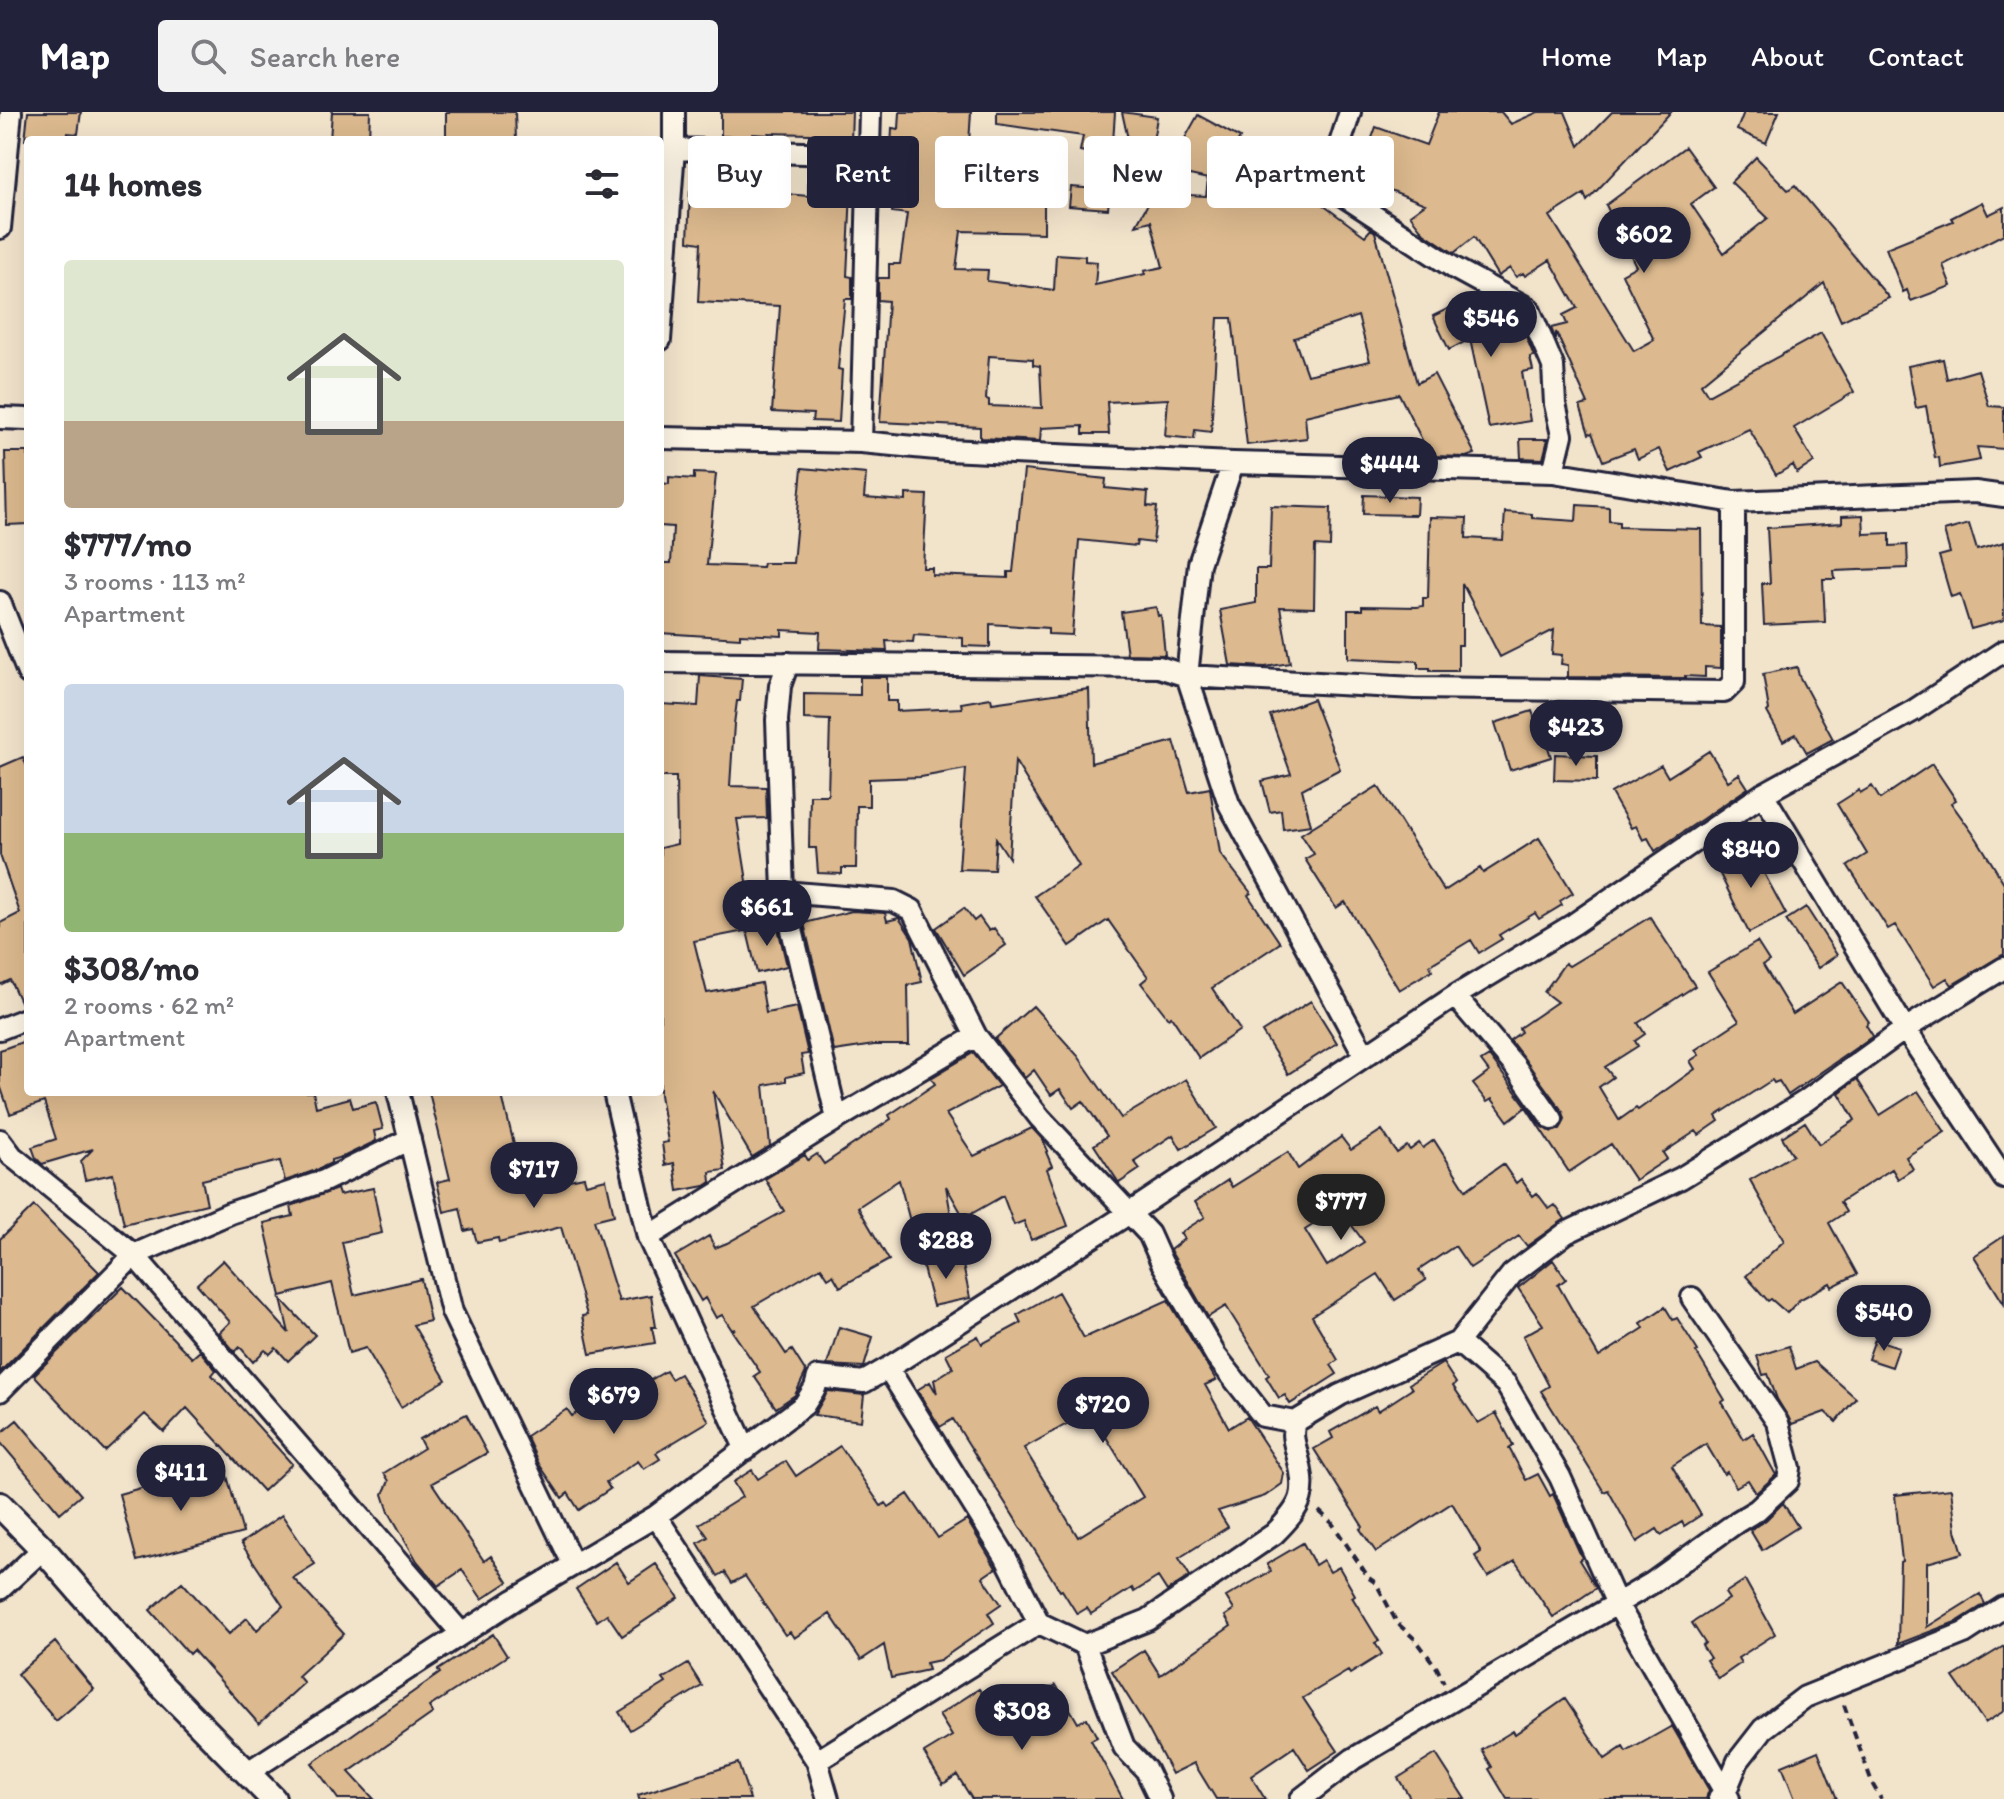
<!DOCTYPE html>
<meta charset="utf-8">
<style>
body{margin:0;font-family:Itim,sans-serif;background:#f2f2f3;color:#2b2b33;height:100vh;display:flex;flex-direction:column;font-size:30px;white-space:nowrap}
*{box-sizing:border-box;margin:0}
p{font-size:26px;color:#7c7c81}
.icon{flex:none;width:44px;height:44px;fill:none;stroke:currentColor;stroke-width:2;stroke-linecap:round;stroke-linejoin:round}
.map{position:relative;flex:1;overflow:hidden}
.side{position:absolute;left:24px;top:24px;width:640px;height:960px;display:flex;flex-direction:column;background:#fff;border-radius:8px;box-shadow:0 8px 32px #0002}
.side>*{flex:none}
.banner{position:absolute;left:688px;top:24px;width:760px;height:72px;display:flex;gap:16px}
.price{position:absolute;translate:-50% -68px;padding:0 18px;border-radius:28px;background:#22223b;color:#fff;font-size:26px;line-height:52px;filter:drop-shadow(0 2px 4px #0008)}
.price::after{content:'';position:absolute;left:50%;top:48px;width:24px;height:18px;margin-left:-12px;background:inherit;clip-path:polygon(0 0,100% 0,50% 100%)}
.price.selected{background:#222;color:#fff}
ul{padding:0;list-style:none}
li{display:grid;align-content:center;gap:16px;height:424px;padding:0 40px}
li span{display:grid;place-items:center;height:248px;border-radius:8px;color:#555}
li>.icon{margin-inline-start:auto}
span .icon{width:144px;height:144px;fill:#fffc;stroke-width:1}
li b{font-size:34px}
h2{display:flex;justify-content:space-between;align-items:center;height:96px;padding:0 40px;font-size:34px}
.chip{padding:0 28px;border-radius:8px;background:#fff;box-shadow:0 8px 32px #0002;font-size:28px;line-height:72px}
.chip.selected{background:#22223b;color:#fff}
header{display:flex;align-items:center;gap:48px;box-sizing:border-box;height:112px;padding:0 40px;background:#22223b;color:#fff}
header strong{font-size:38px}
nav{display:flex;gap:44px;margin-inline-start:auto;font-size:28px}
.search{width:560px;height:72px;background:#f2f2f3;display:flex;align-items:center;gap:20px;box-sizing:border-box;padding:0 28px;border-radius:8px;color:#7c7c81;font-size:30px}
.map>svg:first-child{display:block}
.building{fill:#dcb98e;stroke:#22223b;stroke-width:2;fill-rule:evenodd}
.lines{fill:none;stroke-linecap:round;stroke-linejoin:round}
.minor-casing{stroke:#22223b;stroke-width:26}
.tertiary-casing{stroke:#22223b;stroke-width:30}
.path{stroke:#22223b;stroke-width:4;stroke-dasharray:8 6;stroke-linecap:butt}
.minor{stroke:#fcf5e5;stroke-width:20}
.tertiary{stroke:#fcf5e5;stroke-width:24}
</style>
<header>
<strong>Map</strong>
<div class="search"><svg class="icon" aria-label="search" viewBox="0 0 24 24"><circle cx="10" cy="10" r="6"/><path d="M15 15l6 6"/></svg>Search here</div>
<nav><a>Home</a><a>Map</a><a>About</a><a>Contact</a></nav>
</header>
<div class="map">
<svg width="2004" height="1687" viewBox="0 0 2004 1687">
<rect width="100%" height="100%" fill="#f2e3cb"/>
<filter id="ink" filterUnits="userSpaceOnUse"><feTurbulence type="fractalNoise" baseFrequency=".0125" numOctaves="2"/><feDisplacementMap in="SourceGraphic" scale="16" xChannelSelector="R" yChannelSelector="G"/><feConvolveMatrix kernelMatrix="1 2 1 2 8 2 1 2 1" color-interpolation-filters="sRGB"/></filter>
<g filter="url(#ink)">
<path class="building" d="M28,0H81L78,22L68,21L67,28H25Z
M332,0H370L369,28H330Z
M446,0H515L516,28H446Z
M721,0H852L851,29L810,28V22L769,21V23L753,22V26L721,24Z
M900,0H971L966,79L1013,80V76L1044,77V121L961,119L956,157L988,158L987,169L1054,178L1056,142L1085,144V149L1097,150L1095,173L1145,162L1144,159L1163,155L1151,109L1136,113L1154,81L1206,84L1208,67L1167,58L1198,3L1240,26L1234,37L1240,41L1217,84L1241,78L1245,90L1272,81L1278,71L1299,85L1304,79L1365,124L1371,117L1375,120L1417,271L1434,262L1475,342L1466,345L1430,344L1399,282L1305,304L1307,326L1247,333L1232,206H1218L1211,320L1195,318L1194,327L1165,324L1168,287L1107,290L1109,322H1083V314L1041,316L1040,329L980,326V315L880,310L888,189L878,188V166H889V152H900L907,102L892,100L897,60H890L892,16L899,17ZM1358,204L1370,249L1307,263L1294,226ZM989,244L1033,247V253L1040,254L1042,296L989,294V288L986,287Z
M997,0H1115L1112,46L1080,39L1083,24L997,12Z
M1122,0L1157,5L1149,54L1133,50Z
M1439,0H1501L1511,12L1538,0H1565L1579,34L1612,0H1671L1587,89L1584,82L1550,104L1634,239L1654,228L1622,162L1636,154L1606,93L1685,35L1714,75L1691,92L1724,141L1768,106L1731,70L1756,45L1788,78L1795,73L1889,186L1841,209L1824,171L1701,272L1708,283L1821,221L1854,280L1794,316L1814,350L1797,361L1793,353L1776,363L1749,317L1699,340L1702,345L1670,360L1659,337L1638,347L1634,337L1603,349L1592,321L1589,322L1580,294L1588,292L1556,220V228L1551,216L1567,212L1563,203L1577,196L1550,148L1525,164L1523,161L1516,165L1510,156L1498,164L1474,125L1454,141L1424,121L1410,103L1425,92L1358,65L1376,15L1426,33Z
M1744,0H1779L1766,31L1737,18Z
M809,54L850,55L852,58L847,164L852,165V187H845L844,198L838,257L842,258L839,310L812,309L813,302L772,300L780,194L698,190L701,131L688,129L690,79L698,80L700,65L733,69L732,77L808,84Z
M1071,75L1110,78L1108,97L1069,94Z
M1982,90L1988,103L2004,95V122L1943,153L1951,174L1911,189L1907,178L1903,180L1886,136L1953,109L1951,106Z
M1476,183L1482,186L1498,218L1509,216L1511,225L1525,222L1534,244L1530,245L1533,258L1522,260L1530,309L1489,316L1470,227L1449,238L1433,204Z
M1943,247L1947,267L1978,258L1989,294L2004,295V337L1977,335L1980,348L1940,355L1939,345L1935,346L1926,294L1916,296L1908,254Z
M1520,327H1548L1543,347L1521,346Z
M5,340H28V412L7,413Z
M802,356L866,362L864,386L906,389V382L927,383L923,456H932V463L1008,466V460H1013L1024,358L1106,367L1105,376L1148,380L1147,394L1157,395L1153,431L1137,429L1136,434L1079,428L1072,523L1048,522V516L990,512V535L963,534V526L914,523L913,530L886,529L887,539L819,537L820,520L782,518V524L740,522V526L660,521V451H671L673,415L660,414V371L669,372V365L694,367V361L716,362L707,453L762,455L763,451H793Z
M1364,383L1417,385L1416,403L1363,402Z
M1577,393L1609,395V409L1619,410V415L1701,417L1702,514L1721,515V556L1705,555V565L1685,564V566L1568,565V553L1561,552L1562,543L1552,542L1554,518L1500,545L1462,471V533H1458V559H1430V556H1418V549L1348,546V498H1362V494L1417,495L1423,494V486H1428L1430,405L1467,406L1466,426L1503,428L1505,400L1532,402V406L1576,409Z
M1271,394L1331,396L1330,435L1315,434L1314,496L1280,495L1290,551L1265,555L1230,553L1220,498L1256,491V457H1269Z
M1863,403L1864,422L1890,421V434L1907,433L1908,456L1834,459L1835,467H1823L1825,510L1764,513L1762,471H1770L1767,416L1842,411V404Z
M1969,412L1977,438L2004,430V508L1971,517L1960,482L1951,485L1939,444L1950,441L1944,419Z
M1156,495L1158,504L1161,503L1165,543L1127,542L1121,500Z
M1797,555L1799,564L1833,627L1807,641L1796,622L1783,629L1767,600L1769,598L1763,562Z
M700,564L742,567L740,589H737L734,612L730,674L766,675L767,706L737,707L748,775L737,777L745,819L694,829L707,881L761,871L766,901L797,895L808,942L801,943L804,961L786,965V969L764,973L770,1034L752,1045L713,979L725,1058L710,1060L711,1070L705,1074L678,1079L674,1051L665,1053L662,1031L668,1030L660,983V736L677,732L676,665H660V592L698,594Z
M860,565H887V589H897V599L962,596L961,591L991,586L992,591L1089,577L1091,651L1174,629L1189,680L1210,676L1220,741L1251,781L1248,783L1280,831L1212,876L1240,918L1199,946L1171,904L1168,906L1141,871L1148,865L1108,808L1070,834L1035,784L1079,754L1015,649L1009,746L996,726L994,758L959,757L966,657L921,665L869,667V694H857L856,756H842V762L818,761L816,736H809L810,683H828L830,608L804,607V582L860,583Z
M1313,587L1340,657L1302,677L1311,713L1283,717L1281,698L1270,700L1262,669L1291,662L1270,603Z
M1532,599L1536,610L1540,608L1551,645L1510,658L1495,611Z
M1709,639L1728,669L1739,662L1748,676L1655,739L1648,726L1643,728L1636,714L1631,716L1611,681L1661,653L1668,665Z
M1555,642L1597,644V669L1554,668Z
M23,645L28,657V893L22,894L10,868L0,873V811L20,801L0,743V655Z
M1932,652L1956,688L1951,691L1977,727L2004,771V842L1952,873L1947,866L1934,874L1895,813L1888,817L1848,754L1867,742L1837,692L1859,678L1860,681L1872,674L1880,687Z
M1378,674L1444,779L1480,756L1483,761L1539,726L1573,781L1560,789L1562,793L1539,807L1535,801L1499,823L1502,827L1479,841L1471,828L1430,853L1432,858L1399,878L1345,790L1336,796L1305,747L1314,742L1301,722Z
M1750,735L1786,802L1749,821L1718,758L1726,753L1723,749L1741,737L1742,740Z
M1806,795L1837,843L1818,856L1786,808Z
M964,796L974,809L979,805L989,819L994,816L1006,833L964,863L936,816Z
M852,799L885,801L887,809L899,806L912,826L922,870L908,873L909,933H874L834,939L804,811Z
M1650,805L1695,874L1638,911L1645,922L1635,929L1638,934L1605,955L1613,965L1599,975L1619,1008L1636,996L1638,998L1695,957L1690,949L1699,943L1695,938L1739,909L1708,860L1757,830L1769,849L1763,853L1793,902L1842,870L1869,910L1866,913L1873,924L1788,983L1779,969L1774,971L1772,968L1716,1004L1719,1009L1699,1023L1696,1019L1663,1041L1667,1047L1635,1068L1611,1032L1569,1060L1526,995L1508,1009L1492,987L1487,990L1473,972L1489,960L1481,949L1489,944L1542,1015L1552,1020L1560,1017L1565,1007L1563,1000L1510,928L1521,920L1519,916L1557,890L1544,880L1565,851L1569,854Z
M777,812L787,854L757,861L747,819Z
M1311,889L1337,931L1288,962L1262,920Z
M1033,894L1078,944L1121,1006L1186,967L1216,1016L1181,1037L1173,1023L1134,1049L1140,1057L1119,1071L1094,1033L1107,1024L1083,989L1073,996L1060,977L1051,983L1034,958L1025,966L995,927Z
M28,928V980H313L316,995L350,986L353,996L376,990L383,1017L374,1019L376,1029L345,1044L331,1048V1051L319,1057L285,1069L280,1049L202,1068L207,1092L124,1112L113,1062L85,1068L81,1049L93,1037L42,1052L36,1046L32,1035L56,1027L44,990L10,1002L0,973V938Z
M973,941L999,974L946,1002L974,1044L1032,1016L1043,1028L1048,1039L1046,1040L1052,1054L1047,1057L1068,1114L1031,1128L1024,1109L1014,1113L1003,1084L964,1106L946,1074L951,1103L911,1113L899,1068L858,1095L889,1148L840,1175L833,1163L828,1166L821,1155L754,1194L786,1242L792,1238L806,1260L795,1283L776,1296L754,1264L760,1260L732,1219L735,1217L732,1218L722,1203L716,1206L705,1186L701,1189L675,1144L709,1124L715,1136L727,1131L784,1099L765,1067L805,1043L808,1048L817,1042L824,1052L891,1007L889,1003L935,972L931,966Z
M1857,967L1880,1003L1918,979L1945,1020L1906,1045L1913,1057L1898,1067L1892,1057L1840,1090L1846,1100L1829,1111L1857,1162L1832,1175L1830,1171L1799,1188L1787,1201L1771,1187L1768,1189L1746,1164L1784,1129L1750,1068L1793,1043L1782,1025L1805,1010L1819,1032L1855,1008L1839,981Z
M429,980H501L522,1064L555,1056L559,1070L584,1065L586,1072L606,1067L614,1103L594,1108L609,1157L619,1189L651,1183L656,1215H652L655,1231L590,1242L582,1204L587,1203L561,1115L499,1131L498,1126L477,1130L473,1117L465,1119L460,1096L444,1100L437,1070L450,1067Z
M1382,1018L1397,1041L1407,1034L1410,1038L1419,1031L1423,1036L1434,1028L1466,1078L1503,1052L1516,1071L1521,1067L1533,1084L1537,1081L1549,1097L1555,1093L1565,1107L1527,1134L1519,1124L1470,1156L1455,1134L1419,1158L1426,1168L1395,1188L1378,1162L1312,1204L1338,1248L1331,1253L1337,1262L1290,1292L1285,1283L1279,1286L1266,1265L1269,1263L1226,1194L1208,1205L1170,1138L1184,1127L1180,1121L1205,1105L1195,1090L1228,1068L1232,1075L1288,1040L1298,1057L1341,1025L1351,1038ZM1339,1096L1364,1130L1327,1154L1305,1118Z
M373,1076L382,1121L342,1130L354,1183L421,1167L430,1209L413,1213L446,1268L401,1295L366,1236L349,1241L332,1171L281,1184L264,1111L293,1104L291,1094L337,1077L339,1083Z
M34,1094L99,1160L0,1260V1127Z
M2004,1124V1192L1974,1144Z
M961,1144L970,1186L933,1194L922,1152Z
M223,1148L289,1221L281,1187L315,1223L288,1249L276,1236L270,1242L265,1238L253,1250L240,1235L235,1240L219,1221L230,1210L197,1172Z
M1553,1148L1566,1167L1558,1173L1599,1245L1644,1216L1641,1211L1665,1195L1673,1208L1677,1206L1698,1239L1696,1240L1725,1288L1722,1290L1744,1327L1753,1321L1776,1363L1756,1381L1748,1368L1736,1375L1727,1360L1724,1362L1706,1332L1672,1354L1701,1403L1684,1414L1682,1410L1661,1423L1657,1417L1637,1430L1608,1378L1604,1380L1541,1279L1549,1274L1523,1224L1543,1213L1518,1176Z
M123,1175L192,1246L200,1239L216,1258L212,1263L292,1352L263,1379L187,1296L164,1320L145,1302L105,1339L34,1263Z
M1058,1180L1084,1226L1168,1188L1216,1268L1205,1273L1229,1316L1247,1305L1284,1361L1282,1372L1265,1384L1218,1399L1228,1415L1179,1446L1190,1464L1167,1479L1158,1465L1134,1480L1132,1476L1091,1502L1087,1496L1077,1502L1062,1478L1060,1479L953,1307L940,1315L917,1278L930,1270L937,1282L934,1268L953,1256L946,1242L978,1224L982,1232L1021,1211L1017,1203ZM1090,1299L1143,1385L1078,1425L1024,1336Z
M839,1215L873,1225L864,1255L827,1253Z
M1875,1227L1899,1235L1892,1255L1868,1247Z
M1789,1234L1796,1257L1815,1250L1856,1286L1836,1310L1825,1300L1792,1312L1777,1287L1768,1262L1763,1263L1757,1244Z
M1443,1251L1456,1271L1453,1274L1478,1311L1496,1301L1513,1333L1509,1336L1526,1368L1538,1362L1550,1384L1553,1382L1582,1446L1579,1448L1596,1476L1553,1505L1515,1449L1488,1465L1475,1444L1481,1440L1452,1391L1376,1440L1360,1417L1363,1415L1314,1337L1333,1326L1330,1320L1375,1294L1378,1299L1412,1277L1409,1272Z
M666,1259L671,1267L680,1262L709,1309L656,1341L660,1347L644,1357L638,1349L606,1370L610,1377L579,1398L568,1381L562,1386L539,1352L526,1324L567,1297L572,1304L618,1272L625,1283Z
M828,1279L864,1283L861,1309L814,1303Z
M466,1302L487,1341L432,1371L484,1449L491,1444L508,1470L482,1487L462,1458L438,1474L417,1449L389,1400L383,1382L389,1369L384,1361L424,1336L419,1327Z
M17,1308L81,1383L60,1401L0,1330V1322Z
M840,1334L881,1394L886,1391L889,1395L908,1382L938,1426L967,1408L996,1456L983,1465L1001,1492L988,1501L994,1511L940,1548L926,1551L928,1558L891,1566L884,1533L861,1548L830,1502L794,1526L790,1520L785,1523L745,1464L732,1471L725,1460L718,1464L698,1431L708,1425L699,1412L742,1385L733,1370L752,1358L758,1367L786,1349L796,1364Z
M224,1353L243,1421L137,1449L119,1382Z
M1951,1377L1956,1418L1963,1441L1927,1451V1515L1980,1482L1985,1492L1958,1509L1898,1532L1900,1450L1902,1449L1895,1383Z
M1783,1391L1798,1415L1762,1438L1750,1418L1766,1408Z
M282,1403L315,1452L293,1466L344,1522L298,1564L304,1571L259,1612L193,1538L189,1542L150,1498L182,1470L229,1522L247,1506L257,1518L283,1494L241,1431Z
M1303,1431L1315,1453L1323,1448L1330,1460L1339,1455L1355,1483L1352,1485L1379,1529L1375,1531L1382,1542L1350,1562L1348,1559L1303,1586L1338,1639L1309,1658L1294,1635L1251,1664L1265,1687H1216L1194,1651L1172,1662L1147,1615L1112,1559L1144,1538L1160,1563L1231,1514L1225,1504L1234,1498L1226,1485L1271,1459L1267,1452Z
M616,1450L629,1470L656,1452L679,1486L622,1524L607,1502L597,1509L576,1477Z
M1745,1468L1775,1522L1738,1546L1741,1551L1718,1567L1706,1548L1710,1546L1702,1534L1705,1531L1692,1511L1729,1487L1725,1481Z
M493,1522L507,1544L429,1595L433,1601L349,1660L374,1687H338L312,1651L440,1561L438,1558Z
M55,1530L94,1577L56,1609L17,1562Z
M2004,1534V1599L1985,1611L1953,1565Z
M688,1552L702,1574L630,1618L619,1600L666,1571L663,1567Z
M1056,1573L1078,1611L1087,1606L1097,1625L1091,1628L1123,1687H972L957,1663L943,1672L924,1641L952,1624L939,1603L979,1577L999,1607Z
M1565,1587L1605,1647L1623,1635L1626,1640L1672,1614L1709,1678L1706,1687H1507L1489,1657L1492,1655L1482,1638L1513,1619L1515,1622Z
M1818,1639L1837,1687H1795L1782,1654Z
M1436,1642L1465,1687H1411L1398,1666Z
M738,1651L750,1687H639L638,1683Z"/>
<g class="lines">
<g class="minor-casing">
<path id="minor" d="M1350,0L1327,73L1454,156L1529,197L1553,254L1555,292L1562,323L1553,360
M674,37L870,43
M0,116L11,0
M660,228L674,37V0
M0,306L28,307
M660,326L861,330L947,338L1233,351L1553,360L1734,390L1975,380L2004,384
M861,330L870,0
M1233,351L1199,452L1187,564L1229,692L1365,944
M0,490L28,561
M660,550L1159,555L1187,564L1415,576L1724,580L1734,570V390
M788,551L780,574L777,608L783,780L894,789L912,798L976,924L1040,1006L1149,1122L1162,1151L1216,1244L1263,1304L1295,1310
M1763,682L1905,917L2004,1066
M783,780L837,1007
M1455,884L1514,953L1552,1007
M0,917L28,906
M398,980L452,1200L573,1452
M614,980L648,1125L746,1338
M0,1028L12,1044L134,1143L461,1521
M648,1125L837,1007L976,924
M1458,1230L1506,1272L1560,1365L1617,1492L1729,1687
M888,1256L1005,1444L1039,1511
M0,1279L134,1143L230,1101L324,1069L410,1027
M656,1404L817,1649
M0,1477L43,1437
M1085,1533L1148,1508L1274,1422C1303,1393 1308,1382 1297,1342C1294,1330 1291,1322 1295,1310L1340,1283L1458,1230L1512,1162L1566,1121L1681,1066L1804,990L1905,917L2004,856
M248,1660L514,1488L656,1404L804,1293L815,1276L818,1265L864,1270L888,1256L1131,1100L1455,884L1574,812L1763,682L1913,599L2004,539
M1719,1686L1725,1681L1738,1649L1763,1617L1805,1585L1964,1521L2004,1495
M828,1687L817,1649L1039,1511L1085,1533L1124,1635L1146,1658L1160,1687
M1301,1687L1353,1647L1652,1471L1737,1410L1757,1398L1788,1369L1790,1356L1778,1311L1692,1186"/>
</g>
<g class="tertiary-casing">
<path id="tertiary" d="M0,1393L43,1437L161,1573L273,1687"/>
</g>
<path class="path" d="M1319,1399L1332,1411L1369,1466L1376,1471L1397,1511L1416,1528L1437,1556L1444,1571
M1844,1593L1873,1673L1881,1687"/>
<use href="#minor" class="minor"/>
<use href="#tertiary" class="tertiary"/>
</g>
</g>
</svg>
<b class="price" style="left:1644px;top:163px">$602</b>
<b class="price" style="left:1491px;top:247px">$546</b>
<b class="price" style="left:1390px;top:393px">$444</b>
<b class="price" style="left:1576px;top:656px">$423</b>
<b class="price" style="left:1751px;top:778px">$840</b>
<b class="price" style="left:767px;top:836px">$661</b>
<b class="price" style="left:534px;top:1098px">$717</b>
<b class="price selected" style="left:1341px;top:1130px">$777</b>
<b class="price" style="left:946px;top:1169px">$288</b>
<b class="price" style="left:1884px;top:1241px">$540</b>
<b class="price" style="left:614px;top:1324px">$679</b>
<b class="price" style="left:1103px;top:1333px">$720</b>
<b class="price" style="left:181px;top:1401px">$411</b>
<b class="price" style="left:1022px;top:1640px">$308</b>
<div class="banner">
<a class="chip">Buy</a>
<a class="chip selected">Rent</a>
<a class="chip">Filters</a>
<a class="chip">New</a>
<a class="chip">Apartment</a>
</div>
<section class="side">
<h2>14 homes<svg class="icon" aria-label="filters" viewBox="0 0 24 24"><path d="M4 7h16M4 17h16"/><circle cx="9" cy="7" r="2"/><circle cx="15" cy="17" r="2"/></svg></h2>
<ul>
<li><span style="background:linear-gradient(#dfe7d0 65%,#b9a48a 0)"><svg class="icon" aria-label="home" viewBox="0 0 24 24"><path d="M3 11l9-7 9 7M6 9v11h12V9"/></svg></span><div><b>$777/mo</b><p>3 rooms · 113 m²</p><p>Apartment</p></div></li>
<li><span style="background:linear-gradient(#c9d6e8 60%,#8fb573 0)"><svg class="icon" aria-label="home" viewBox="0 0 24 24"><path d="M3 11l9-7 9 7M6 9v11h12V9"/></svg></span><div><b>$308/mo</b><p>2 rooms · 62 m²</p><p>Apartment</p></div></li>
</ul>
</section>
</div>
